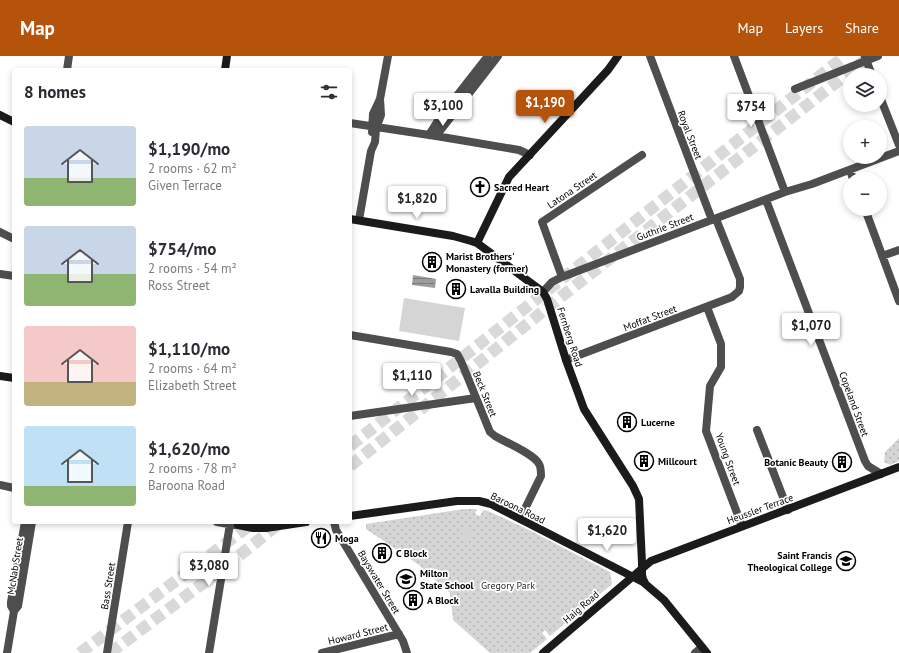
<!DOCTYPE html>
<meta charset="utf-8">
<style>
body{margin:0;font-family:"PT Sans",sans-serif;background:#f2f2f3;color:#2b2b33;height:100vh;display:flex;flex-direction:column;font-size:15px;white-space:nowrap}
*{box-sizing:border-box;margin:0}
p{font-size:13px;color:#7c7c81}
.icon{flex:none;width:22px;height:22px;fill:none;stroke:currentColor;stroke-width:2;stroke-linecap:round;stroke-linejoin:round}
.map{position:relative;flex:1;overflow:hidden}
.sheet{position:absolute;left:12px;top:12px;width:340px;height:456px;display:flex;flex-direction:column;background:#fff;border-radius:4px;box-shadow:0 2px 6px #0003}
.sheet>*{flex:none}
.tools{position:absolute;left:843px;top:12px;display:grid;gap:8px}
.tools a{display:grid;place-items:center;width:44px;height:44px;border-radius:50%;background:#fff;box-shadow:0 2px 6px #0003;font-size:20px}
.price{position:absolute;translate:-50% -34px;padding:0 9px;border-radius:4px;background:#fff;color:#222;font-size:13px;line-height:26px;filter:drop-shadow(0 1px 2px #0008)}
.price::after{content:'';position:absolute;left:50%;top:24px;width:12px;height:9px;margin-left:-6px;background:inherit;clip-path:polygon(0 0,100% 0,50% 100%)}
.price.current{background:#b45309;color:#fff}
ul{padding:0;list-style:none}
li{display:flex;align-items:center;gap:12px;height:100px;padding:0 12px}
li span{display:grid;place-items:center;flex:none;width:112px;height:80px;border-radius:4px;color:#555}
li>.icon{margin-inline-start:auto}
span .icon{width:48px;height:48px;fill:#fffc;stroke-width:1}
li b{font-size:17px}
h2{display:flex;justify-content:space-between;align-items:center;height:48px;padding:0 12px;font-size:17px}
header{display:flex;align-items:center;gap:24px;box-sizing:border-box;height:56px;padding:0 20px;background:#b45309;color:#fff}
header strong{font-size:19px}
nav{display:flex;gap:22px;margin-inline-start:auto;font-size:14px}
.map>svg:first-child{display:block}
.grass{fill:url(#grass-dots)}
.pitch{fill:#d5d5d5}
.water{fill:url(#water-rules)}
.lines{fill:none;stroke-linecap:round;stroke-linejoin:round}
.highway-tunnel{stroke:#d9d9d9;stroke-width:12;stroke-dasharray:12 6;stroke-linecap:butt}
.street{stroke:#4e4e4e;stroke-width:8}
.secondary{stroke:#1b1b1b;stroke-width:8}
.labels{text-anchor:middle;dominant-baseline:central;stroke-width:3.5;stroke-linejoin:round;paint-order:stroke}
.street-label{font-size:10px;fill:#000;stroke:#fff}
.poi-label{font-size:10px;font-weight:bold;fill:#000;stroke:#fff;text-anchor:start}
.park-label{font-size:10px;fill:#2c2c2c;stroke:#fff}
</style>
<header>
<strong>Map</strong>
<nav><a>Map</a><a>Layers</a><a>Share</a></nav>
</header>
<div class="map">
<svg width="899" height="597" viewBox="0 0 899 597">
<defs>
<pattern id="grass-dots" width="8" height="8" patternUnits="userSpaceOnUse"><rect width="8" height="8" fill="#d5d5d5"/><path d="M2 2h.1M6 6h.1" fill="none" stroke="#b5b5b5" stroke-width="1.8" stroke-linecap="round"/></pattern>
<pattern id="water-rules" width="6" height="5" patternUnits="userSpaceOnUse"><rect width="6" height="5" fill="#9c9c9c"/><path d="M0 2.5h6" fill="none" stroke="#7d7d7d"/></pattern>
</defs>
<rect width="100%" height="100%" fill="#fff"/>
<path class="grass" d="M899,382V405L890,409L884,406L885,396Z
M464,453H477L475,458L480,460L483,454L488,455L525,472L610,516L612,528L550,580L545,574L542,577L547,583L530,597H490L453,564L450,537L419,509L366,473V468Z"/>
<path class="pitch" d="M404,242L465,252L459,285L399,275Z
M467,472L475,479L468,487L460,480Z"/>
<path class="water" d="M413,219L436,223L435,232L412,229Z"/>
<g class="lines">
<path class="highway-tunnel" d="M350,390L845,0
M350,410L562,240L865,4
M80,597L254,466
M110,597L235,503L281,466"/>
<path class="street" d="M650,0L712,164
M734,0L785,136
M865,1L872,19
M67,14L69,0
M795,33L878,0
M880,41L899,89
M350,67L436,80L519,94L530,99
M372,76L373,58L380,43L388,0
M429,79L441,60L488,0
M436,80L498,0
M850,114L853,123
M766,144L865,405L868,410L881,418
M865,153L899,245
M359,164L371,95L375,86L376,73L381,59L380,43
M0,176L14,183
M882,200L899,194
M0,218L14,220
M562,221L542,166L642,99
M543,236L552,226L562,221L785,136L812,128L899,95
M707,251L721,288V311L710,330L706,375L742,470
M350,279L451,296L457,298L461,305L490,376L495,380C505,386 534,398 539,408C541,411 541,416 541,420L520,463
M566,304L732,241L739,235L740,231V223L716,163
M350,360L476,342
M757,374L788,454
M0,429L14,432
M217,466L234,469
M334,466L336,474L403,585L407,597
M14,555L11,550V546L25,466
M7,597L14,555L18,550L32,466
M107,597L128,466
M209,597L230,468
M322,597L399,578
M695,597L702,591"/>
<path class="secondary" d="M225,14L227,0
M0,59L14,66
M350,163L453,180L471,185L477,187L492,198L543,236L547,243L566,304L584,353L633,430L639,443L642,507V519L643,523L645,527
M477,187L509,121L608,14L618,0
M0,320L14,322
M350,460L457,445H479L491,448L643,526L664,544L707,597
M238,466V469L253,472H266L306,466
M543,597L651,505L899,411"/>
</g>
<defs>
<g id="church-ring" transform="scale(1)"><circle r="9.5" fill="#fff" stroke="#000" stroke-width="1.5"/><path d="M-1.2-6h2.4v3.5h3.3v2.4h-3.3V6h-2.4V-.1h-3.3v-2.4h3.3Z" fill="#000"/></g>
<g id="building-ring" transform="scale(1)"><circle r="9.5" fill="#fff" stroke="#000" stroke-width="1.5"/><path d="M-4-6H4V6H1V3H-1V6H-4ZM-2.5-4.3h1.7v1.8h-1.7ZM.8-4.3h1.7v1.8H.8ZM-2.5-1h1.7V.8h-1.7ZM.8-1h1.7V.8H.8Z" fill="#000"/></g>
<g id="restaurant-ring" transform="scale(1)"><circle r="9.5" fill="#fff" stroke="#000" stroke-width="1.5"/><path d="M-5-6h1v4h1v-4h1v4h1v-4h1v5L-1.5 .5V6h-2V.5L-5-1ZM5-6V6H3V1.5H1.5Q1.5-4 5-6Z" fill="#000"/></g>
<g id="university-ring" transform="scale(1)"><circle r="9.5" fill="#fff" stroke="#000" stroke-width="1.5"/><path d="M0-5L7-2L0 1L-7-2ZM-4 1L0 2.5L4 1V4Q0 6-4 4Z" fill="#000"/></g>
<g id="school-ring" transform="scale(1)"><circle r="9.5" fill="#fff" stroke="#000" stroke-width="1.5"/><path d="M0-5L7-2L0 1L-7-2ZM-4 1L0 2.5L4 1V4Q0 6-4 4Z" fill="#000"/></g>
</defs>
<g fill-rule="evenodd">
<use href="#church-ring" x="480" y="131"/>
<use href="#building-ring" x="432" y="206"/>
<use href="#building-ring" x="456" y="233"/>
<use href="#building-ring" x="627" y="366"/>
<use href="#building-ring" x="644" y="405"/>
<use href="#building-ring" x="842" y="406"/>
<use href="#restaurant-ring" x="321" y="482"/>
<use href="#building-ring" x="382" y="497"/>
<use href="#university-ring" x="846" y="505"/>
<use href="#school-ring" x="406" y="523"/>
<use href="#building-ring" x="413" y="544"/>
</g>
<g class="labels">
<g class="street-label">
<text transform="translate(690 79) rotate(69)">Royal Street</text>
<text transform="translate(572 134) rotate(-34)">Latona Street</text>
<text transform="translate(665 171) rotate(-21)">Guthrie Street</text>
<text transform="translate(650 262) rotate(-21)">Moffat Street</text>
<text transform="translate(570 281) rotate(72)">Fernberg Road</text>
<text transform="translate(485 338) rotate(68)">Beck Street</text>
<text transform="translate(854 348) rotate(70)">Copeland Street</text>
<text transform="translate(728 403) rotate(70)">Young Street</text>
<text transform="translate(518 452) rotate(26)">Baroona Road</text>
<text transform="translate(760 453) rotate(-20)">Heussler Terrace</text>
<text transform="translate(15 510) rotate(-81)">McNab Street</text>
<text transform="translate(379 526) rotate(59)">Bayswater Street</text>
<text transform="translate(108 530) rotate(-81)">Bass Street</text>
<text transform="translate(581 551) rotate(-41)">Haig Road</text>
<text transform="translate(358 578) rotate(-14)">Howard Street</text>
</g>
<g class="poi-label">
<text x="494" y="131">Sacred Heart</text>
<text x="446" y="200">Marist Brothers'<tspan x="446" dy="12">Monastery (former)</tspan></text>
<text x="470" y="233">Lavalla Building</text>
<text x="641" y="366">Lucerne</text>
<text x="658" y="405">Millcourt</text>
<text x="828" y="406" text-anchor="end">Botanic Beauty</text>
<text x="335" y="482">Moga</text>
<text x="396" y="497">C Block</text>
<text x="832" y="499" text-anchor="end">Saint Francis<tspan x="832" dy="12">Theological College</tspan></text>
<text x="420" y="517">Milton<tspan x="420" dy="12">State School</tspan></text>
<text x="427" y="544">A Block</text>
</g>
<g class="park-label">
<text x="508" y="529">Gregory Park</text>
</g>
</g>
</svg>
<div class="tools">
<a><svg class="icon" aria-label="layers" viewBox="0 0 24 24"><path d="M12 4l9 5-9 5-9-5zM3 14l9 5 9-5"/></svg></a>
<a>+</a>
<a>−</a>
</div>
<b class="price current" style="left:545px;top:68px">$1,190</b>
<b class="price" style="left:443px;top:71px">$3,100</b>
<b class="price" style="left:751px;top:72px">$754</b>
<b class="price" style="left:417px;top:164px">$1,820</b>
<b class="price" style="left:811px;top:291px">$1,070</b>
<b class="price" style="left:412px;top:341px">$1,110</b>
<b class="price" style="left:607px;top:496px">$1,620</b>
<b class="price" style="left:209px;top:531px">$3,080</b>
<section class="sheet">
<h2>8 homes<svg class="icon" aria-label="filters" viewBox="0 0 24 24"><path d="M4 7h16M4 17h16"/><circle cx="9" cy="7" r="2"/><circle cx="15" cy="17" r="2"/></svg></h2>
<ul>
<li><span style="background:linear-gradient(#c9d6e8 65%,#8fb573 0)"><svg class="icon" aria-label="home" viewBox="0 0 24 24"><path d="M3 11l9-7 9 7M6 9v11h12V9"/></svg></span><div><b>$1,190/mo</b><p>2 rooms · 62 m²</p><p>Given Terrace</p></div></li>
<li><span style="background:linear-gradient(#c9d6e8 60%,#8fb573 0)"><svg class="icon" aria-label="home" viewBox="0 0 24 24"><path d="M3 11l9-7 9 7M6 9v11h12V9"/></svg></span><div><b>$754/mo</b><p>2 rooms · 54 m²</p><p>Ross Street</p></div></li>
<li><span style="background:linear-gradient(#f6c9c9 70%,#c2b280 0)"><svg class="icon" aria-label="home" viewBox="0 0 24 24"><path d="M3 11l9-7 9 7M6 9v11h12V9"/></svg></span><div><b>$1,110/mo</b><p>2 rooms · 64 m²</p><p>Elizabeth Street</p></div></li>
<li><span style="background:linear-gradient(#bfe0f5 75%,#8fb573 0)"><svg class="icon" aria-label="home" viewBox="0 0 24 24"><path d="M3 11l9-7 9 7M6 9v11h12V9"/></svg></span><div><b>$1,620/mo</b><p>2 rooms · 78 m²</p><p>Baroona Road</p></div></li>
</ul>
</section>
</div>
